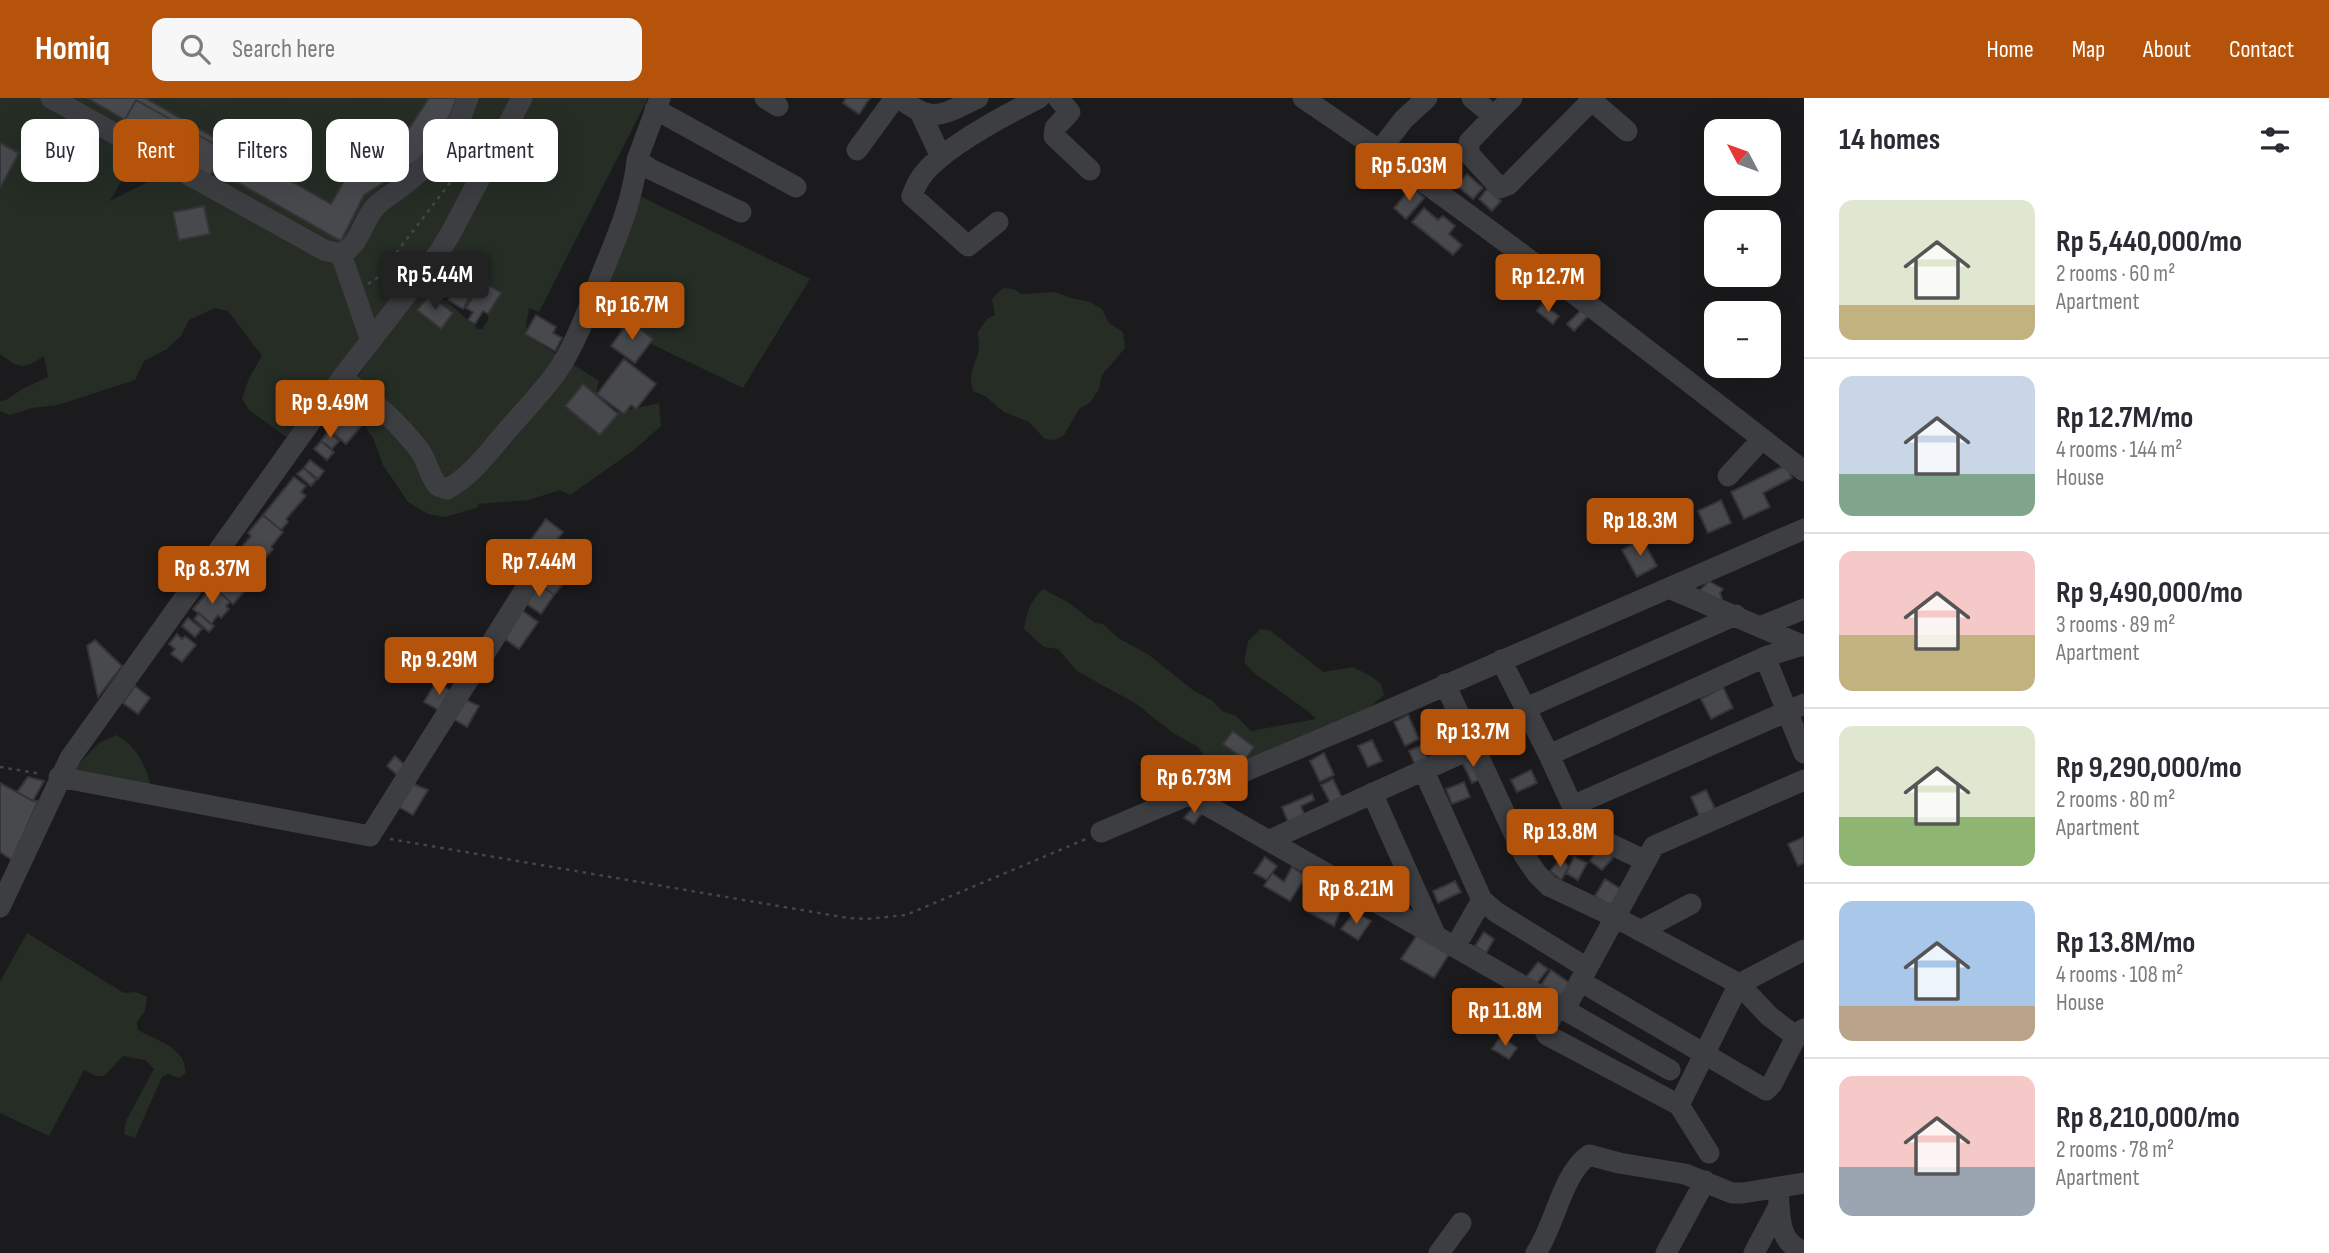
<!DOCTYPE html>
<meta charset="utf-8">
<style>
body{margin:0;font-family:"Sofia Sans Condensed",sans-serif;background:#f7f7f7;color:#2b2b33;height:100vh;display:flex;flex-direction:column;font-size:26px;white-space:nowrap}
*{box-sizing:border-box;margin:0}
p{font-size:23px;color:#7c7c81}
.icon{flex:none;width:38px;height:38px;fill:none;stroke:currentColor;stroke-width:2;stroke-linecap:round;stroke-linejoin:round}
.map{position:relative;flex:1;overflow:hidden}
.details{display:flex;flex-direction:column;background:#fff;width:525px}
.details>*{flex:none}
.guide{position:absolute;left:21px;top:21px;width:665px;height:63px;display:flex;gap:14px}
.needle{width:46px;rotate:311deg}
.fabs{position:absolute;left:1704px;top:21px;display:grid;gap:14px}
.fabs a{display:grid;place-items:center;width:77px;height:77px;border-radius:14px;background:#fff;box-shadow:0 7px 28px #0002;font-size:35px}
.price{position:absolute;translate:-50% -60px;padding:0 16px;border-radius:7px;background:#b45309;color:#fff;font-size:23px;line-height:46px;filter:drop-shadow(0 2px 4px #0008)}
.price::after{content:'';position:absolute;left:50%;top:42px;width:21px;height:16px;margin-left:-10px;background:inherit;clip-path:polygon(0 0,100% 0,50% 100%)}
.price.current{background:#222;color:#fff}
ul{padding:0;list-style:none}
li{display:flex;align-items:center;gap:21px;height:175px;padding:0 35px}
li+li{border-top:2px solid #e1e1e2}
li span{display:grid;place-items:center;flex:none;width:196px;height:140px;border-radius:14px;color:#555}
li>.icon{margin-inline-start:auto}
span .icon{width:84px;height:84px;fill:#fffc;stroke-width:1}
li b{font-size:30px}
h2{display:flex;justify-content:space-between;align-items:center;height:84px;padding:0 35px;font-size:30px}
.tag{padding:0 24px;border-radius:14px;background:#fff;box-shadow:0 7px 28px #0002;font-size:24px;line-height:63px}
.tag.current{background:#b45309;color:#fff}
header{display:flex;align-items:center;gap:42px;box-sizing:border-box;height:98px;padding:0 35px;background:#b45309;color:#fff}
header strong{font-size:33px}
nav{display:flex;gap:38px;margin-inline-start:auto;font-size:24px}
.search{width:490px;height:63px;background:#f7f7f7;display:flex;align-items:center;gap:18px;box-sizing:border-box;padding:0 24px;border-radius:14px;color:#7c7c81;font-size:26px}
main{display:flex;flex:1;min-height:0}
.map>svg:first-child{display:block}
.green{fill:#252d25;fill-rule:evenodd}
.building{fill:#48494d;stroke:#353539;stroke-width:2}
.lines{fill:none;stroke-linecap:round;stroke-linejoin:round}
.path{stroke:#424549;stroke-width:2.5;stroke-dasharray:3.5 5;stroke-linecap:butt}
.minor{stroke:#3c3e42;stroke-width:21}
</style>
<header>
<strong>Homiq</strong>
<div class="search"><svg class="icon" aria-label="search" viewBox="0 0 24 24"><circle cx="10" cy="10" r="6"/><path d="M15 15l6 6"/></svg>Search here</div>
<nav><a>Home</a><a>Map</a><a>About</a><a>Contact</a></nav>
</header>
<main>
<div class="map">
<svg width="1804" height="1155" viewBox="0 0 1804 1155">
<rect width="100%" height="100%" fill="#1b1b1d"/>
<path class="green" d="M0,0H519L447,134L356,247L288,340L249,312L242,300L249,280L262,258L228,213L215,210L189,222L181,238L167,251L144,263L135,282L58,307L32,310L10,317L0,313V303L6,302L24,290L48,279L44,258C23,272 20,271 0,256ZM130,68L142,69L158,79L110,103Z
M529,0H648L539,214L529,210L525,236L599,283L594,304L609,316L659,305L661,328L634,352L570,397L560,392L529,402L479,406L477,410L445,419L428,416L408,404L383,367L374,342L348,301L353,285L422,187L432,190L478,231H482L488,222L489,205L500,194L482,183L444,167Z
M640,98L810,181L743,290L597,220Z
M1003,190L1014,191L1021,196L1055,194L1071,200L1090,204L1102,211L1109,225L1123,234L1125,250L1102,277L1099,291L1090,305L1080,310L1064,337L1055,342L1045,341L1029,324L1004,314L985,298L973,293C965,266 985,262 977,235L987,221L995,217L992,201Z
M1043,491L1069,505L1095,525L1103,526L1118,540L1149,557L1193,592L1213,603L1222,613L1236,618L1251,633L1316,621L1309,614L1254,575L1244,564L1248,543L1261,531L1271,533L1323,574L1353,569L1371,578L1381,586L1384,597L1367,612L1206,683L1203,670L1207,662L1198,649L1173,635L1135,605L1077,573L1058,551L1044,549L1024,531C1027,514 1030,503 1043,491Z
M116,637C138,649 146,668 152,692L73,672L99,645Z
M27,835L124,895L136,894L147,899L145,913L137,924L138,932C157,943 188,950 185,976L179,980L168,976L162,979L135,1040L124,1036L126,1023L154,971L145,962L123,958L104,978H96L84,972L49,1038L0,1015V884Z"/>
<path class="building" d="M87,0H145L331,106L349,74L387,54L404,38L429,0H457L450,17L433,46L417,63L364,97L341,143L214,71L208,81L119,32L125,22Z
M846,0H870L859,16L843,5Z
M136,2L225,52L208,81L119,32Z
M0,45L19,55L0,90Z
M1454,53L1464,61L1453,75L1443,67Z
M1467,76L1483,90L1473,101L1457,88Z
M1412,89L1424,100L1406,121L1394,110Z
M1487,91L1501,103L1492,113L1479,101Z
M204,108L210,136L179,142L173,114Z
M1424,110L1438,122L1443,118L1455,128L1449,136L1462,147L1453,157L1412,124Z
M466,172L481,181L463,211L448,202Z
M482,183L501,195L488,216L483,213L475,226L468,222L473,214L466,210Z
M430,197L453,215L441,231L417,212Z
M1542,206L1559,218L1553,226L1537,213Z
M1581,212L1588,218L1574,233L1567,226Z
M536,217L556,229L553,235L562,240L555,253L525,236Z
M629,223L653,241L635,265L611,248Z
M624,261L656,286L636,311L631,307L624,316L597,296Z
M583,286L618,316L600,337L565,308Z
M350,303L368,320L346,346L327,330Z
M328,333L339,343L332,351L321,343Z
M321,343L334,354L327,362L314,351Z
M310,362L324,373L318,381L304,370Z
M1786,367L1792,380L1763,395L1770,409L1744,421L1731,394Z
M304,370L316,382L311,388L297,376Z
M294,379L306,388L301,394L306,398L286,421L288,424L281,432L263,417Z
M1721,402L1731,425L1708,435L1698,413Z
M263,417L283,434L271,449L273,451L266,459L263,457L255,467L238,453L251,438L248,435Z
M546,421L563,434L546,457L552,461L542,475L519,458Z
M1642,441L1657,468L1637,479L1622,452Z
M237,454L255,470L247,480L252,485L233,506L217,492L232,475L227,471L235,461L233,459Z
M554,460L565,467L556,480L564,485L554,497L538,485Z
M1709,483L1723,491L1720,495L1722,500L1717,505L1698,494Z
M538,485L554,497L541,516L524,504Z
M213,488L230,504L226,508L229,511L221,520L218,517L211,526L193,511Z
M520,511L538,524L519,551L501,538Z
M199,515L214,528L209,534L194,521Z
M188,520L202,531L195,539L182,528Z
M177,536L182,541L185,538L196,547L182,564L171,556L175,551L169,546Z
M95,542L122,568L98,599L87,548Z
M436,584L453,594L442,614L424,604Z
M135,588L150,600L138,616L123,605Z
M1723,589L1733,610L1711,621L1701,601Z
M464,601L479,608L467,629L452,620Z
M1408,617L1419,641L1405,648L1394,624Z
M1233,633L1254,649L1245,662L1223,646Z
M1372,642L1382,663L1368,669L1358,648Z
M1422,647L1430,665L1417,671L1409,653Z
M1324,655L1334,677L1320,684L1310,663Z
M1474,657L1485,679L1472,685L1462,664Z
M395,658L407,669L399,679L387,668Z
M1531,672L1537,685L1517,694L1511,682Z
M28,679L44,683L33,703L17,694Z
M1333,681L1344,704L1333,710L1321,687Z
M1464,684L1470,699L1452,706L1446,691Z
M0,685L33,703H38L12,762L0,754Z
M411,685L428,692L413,717L397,708Z
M1706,692L1719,719L1703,726L1691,699Z
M1312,696L1314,702L1301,708L1306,721L1290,729L1282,709Z
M1193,709L1204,712L1194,726L1184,720Z
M1550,715L1558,728L1567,723L1575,736L1545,752L1538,740L1548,734L1540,721Z
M1804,739V765L1798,768L1788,746Z
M1599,744L1614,750L1612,761L1602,772L1590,763L1596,754Z
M1265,759L1277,768L1267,782L1254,775Z
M1574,759L1587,765L1578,782L1566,775Z
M1561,760L1569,769L1561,782L1550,773Z
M1292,769L1306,778L1290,803L1264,788L1272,775L1284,784Z
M1314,774L1344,804L1306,789Z
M1605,781L1624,793L1614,810L1595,798Z
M1455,783L1461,794L1438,805L1433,793Z
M1311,799L1324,809L1330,799L1344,804L1334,828L1305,812Z
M1355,814L1371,823L1358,842L1341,831Z
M1419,834L1451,853L1434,880L1401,861Z
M1484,834L1494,841L1486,855L1475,848Z
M1538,864L1548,871L1534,889L1524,882Z
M1551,872L1574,888L1562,906L1539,890Z
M1518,889L1533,898L1525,910L1510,901Z
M1515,905L1524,911L1516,923L1507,916Z
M1501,938L1517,950L1509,961L1492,951Z"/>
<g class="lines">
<path class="path" d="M368,186L377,180L469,60
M0,669L42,676
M390,741L848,820L867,821L906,817L1086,741"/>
<path class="minor" d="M51,0L324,152L341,156C360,147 362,124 375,109C384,100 395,94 405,86C434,63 457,35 468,0
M660,0L637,62L650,71L741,114
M765,0L778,8
M900,0C933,27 943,16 978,0
M1058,0L1070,14L1055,30L1054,38L1090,72
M1303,0C1476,116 1639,246 1804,373
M1472,0L1494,18L1469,44V56L1500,90L1508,87L1590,4L1597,7L1627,33
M655,11L796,89
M921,16L941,59
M1494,18L1512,0
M857,52L895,0
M1380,52L1404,21L1427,0
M998,124L968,148L912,98C915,89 919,81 925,74C948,47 1007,16 1039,0
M341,156L371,243
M342,280C372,301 398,324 420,353C428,364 429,378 438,388L447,391C470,379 488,355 504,336C521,316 541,296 556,275C576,246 588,211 601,178C616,141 633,103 637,62
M1728,378L1762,341
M1669,490L1804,548
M1762,528L1804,511
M1765,559L1804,655
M1501,562L1549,657L1765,559L1802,547
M1445,586L1524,757L1537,776L1549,788L1615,819L1739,886L1769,918L1790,934L1798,935L1804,931
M1526,610L1736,517
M1549,657L1581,727L1587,735L1646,763
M1423,671L1482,802L1496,814L1587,870
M59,679L370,738L534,477
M1372,695L1436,838
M1187,696L1670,972
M1572,708L1804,606
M1101,734L1373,619L1804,431
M1270,742L1475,649
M0,809L70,660L342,280L440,153L452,133L522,0
M1640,833L1691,806
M1455,849L1482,802
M1580,883L1766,992L1772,986L1798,935
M1557,908L1545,933L1547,937L1679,1007L1739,886L1804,852
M1565,911L1654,748L1804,682
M1679,1007L1709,1055
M1778,1091C1780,1114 1777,1146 1804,1153
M1439,1155L1461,1125
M1536,1155C1555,1127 1562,1076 1589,1057L1619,1065L1685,1076L1732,1095H1743L1804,1085
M1666,1155L1705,1083
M1754,1155L1779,1108"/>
</g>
</svg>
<div class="fabs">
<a><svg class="needle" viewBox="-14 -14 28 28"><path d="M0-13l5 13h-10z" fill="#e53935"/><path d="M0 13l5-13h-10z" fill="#7c7c81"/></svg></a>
<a>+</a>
<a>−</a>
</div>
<b class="price" style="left:1409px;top:105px">Rp 5.03M</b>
<b class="price current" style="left:435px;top:214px">Rp 5.44M</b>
<b class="price" style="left:1548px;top:216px">Rp 12.7M</b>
<b class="price" style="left:632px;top:244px">Rp 16.7M</b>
<b class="price" style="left:330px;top:342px">Rp 9.49M</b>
<b class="price" style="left:1640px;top:460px">Rp 18.3M</b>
<b class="price" style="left:539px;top:501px">Rp 7.44M</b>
<b class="price" style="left:212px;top:508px">Rp 8.37M</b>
<b class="price" style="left:439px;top:599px">Rp 9.29M</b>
<b class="price" style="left:1473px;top:671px">Rp 13.7M</b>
<b class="price" style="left:1194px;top:717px">Rp 6.73M</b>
<b class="price" style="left:1560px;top:771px">Rp 13.8M</b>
<b class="price" style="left:1356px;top:828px">Rp 8.21M</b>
<b class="price" style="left:1505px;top:950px">Rp 11.8M</b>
<div class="guide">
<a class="tag">Buy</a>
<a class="tag current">Rent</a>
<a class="tag">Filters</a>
<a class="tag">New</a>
<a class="tag">Apartment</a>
</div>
</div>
<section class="details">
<h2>14 homes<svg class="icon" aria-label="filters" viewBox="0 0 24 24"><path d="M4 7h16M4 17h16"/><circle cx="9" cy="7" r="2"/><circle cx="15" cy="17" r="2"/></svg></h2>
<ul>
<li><span style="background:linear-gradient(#dfe7d0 75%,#c2b280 0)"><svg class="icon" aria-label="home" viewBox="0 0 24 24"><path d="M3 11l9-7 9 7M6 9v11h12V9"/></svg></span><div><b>Rp 5,440,000/mo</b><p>2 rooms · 60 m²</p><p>Apartment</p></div></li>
<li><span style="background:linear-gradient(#c9d6e8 70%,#7fa58c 0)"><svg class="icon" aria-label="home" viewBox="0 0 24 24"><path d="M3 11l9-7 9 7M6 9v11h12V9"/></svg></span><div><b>Rp 12.7M/mo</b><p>4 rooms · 144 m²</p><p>House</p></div></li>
<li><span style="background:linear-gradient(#f6c9c9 60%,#c2b280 0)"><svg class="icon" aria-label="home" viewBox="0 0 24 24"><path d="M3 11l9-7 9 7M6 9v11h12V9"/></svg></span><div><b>Rp 9,490,000/mo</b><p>3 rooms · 89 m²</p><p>Apartment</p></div></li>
<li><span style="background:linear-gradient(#dfe7d0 65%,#8fb573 0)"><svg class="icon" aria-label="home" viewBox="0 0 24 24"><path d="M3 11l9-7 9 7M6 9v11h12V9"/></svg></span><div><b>Rp 9,290,000/mo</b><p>2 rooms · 80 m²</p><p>Apartment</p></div></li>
<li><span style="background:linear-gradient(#a9c7e8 75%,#b9a48a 0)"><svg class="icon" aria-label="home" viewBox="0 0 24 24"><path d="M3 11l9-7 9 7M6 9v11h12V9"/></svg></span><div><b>Rp 13.8M/mo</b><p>4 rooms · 108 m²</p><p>House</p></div></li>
<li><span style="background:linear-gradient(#f6c9c9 65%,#9aa5b1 0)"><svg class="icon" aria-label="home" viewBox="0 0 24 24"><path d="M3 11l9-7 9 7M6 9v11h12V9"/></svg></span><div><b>Rp 8,210,000/mo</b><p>2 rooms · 78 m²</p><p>Apartment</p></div></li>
</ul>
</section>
</main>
